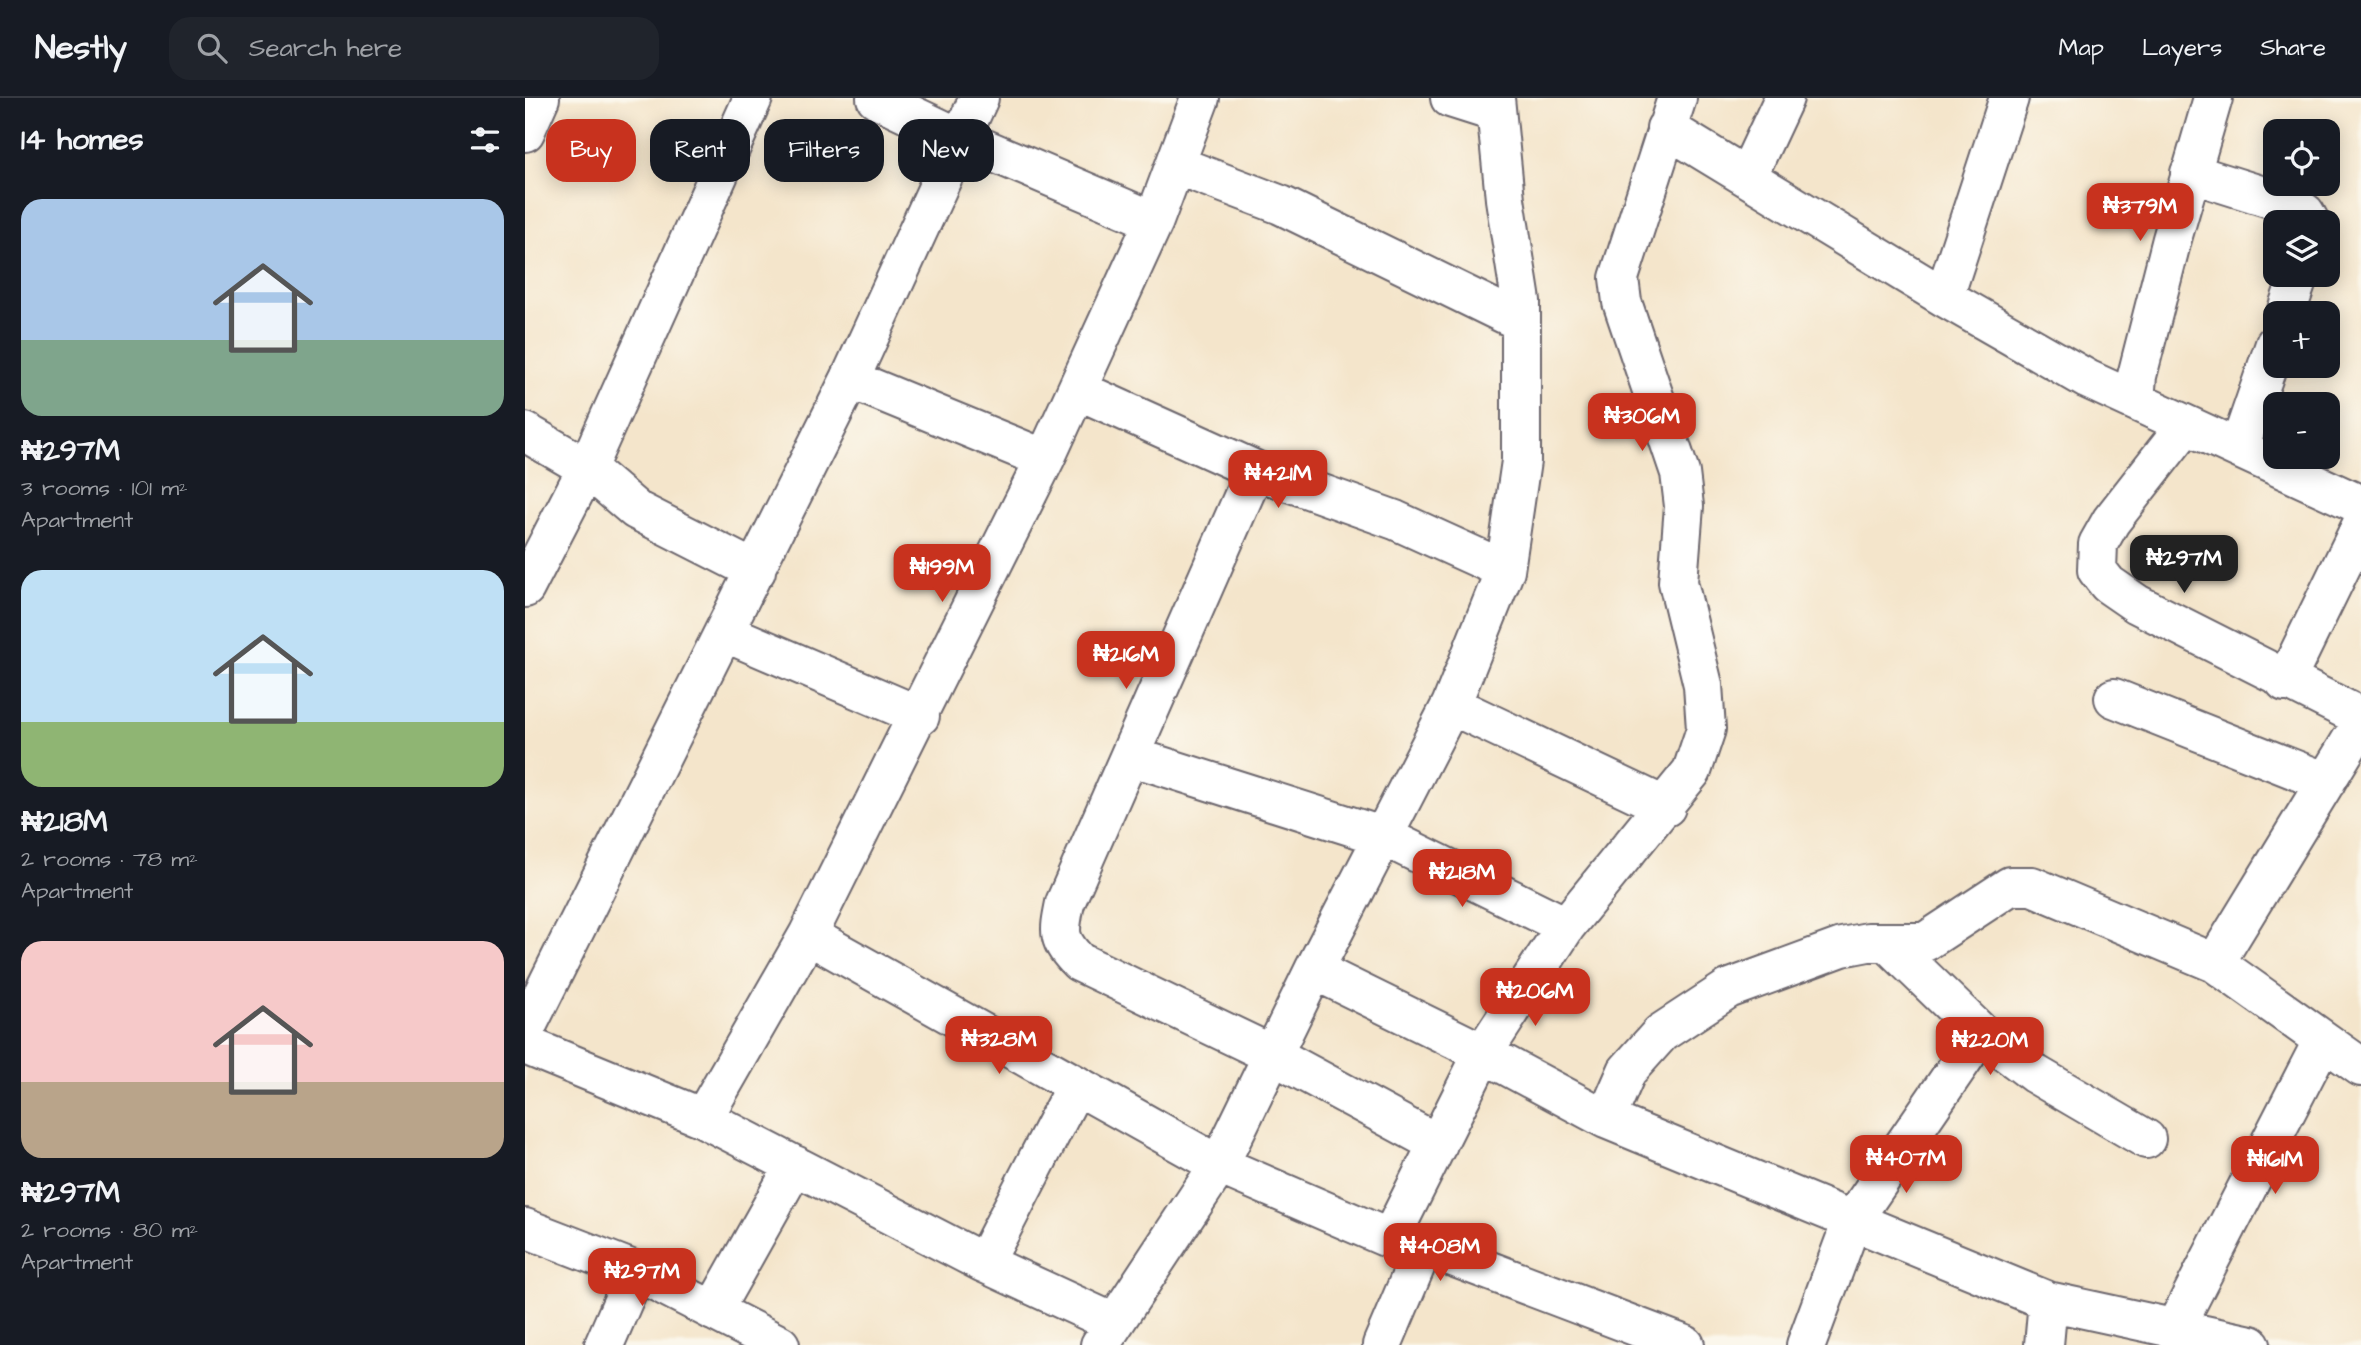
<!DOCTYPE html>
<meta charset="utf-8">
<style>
body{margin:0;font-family:"Architects Daughter",sans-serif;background:#20242c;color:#f1f3f6;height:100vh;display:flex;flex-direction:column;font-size:26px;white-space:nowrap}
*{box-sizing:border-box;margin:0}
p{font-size:23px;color:#9ea1a6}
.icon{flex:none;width:38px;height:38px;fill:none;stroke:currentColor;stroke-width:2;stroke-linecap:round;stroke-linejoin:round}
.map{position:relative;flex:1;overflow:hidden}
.panel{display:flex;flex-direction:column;background:#171b24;width:525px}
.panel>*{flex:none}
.banner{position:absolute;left:21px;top:21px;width:665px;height:63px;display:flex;gap:14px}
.buttons{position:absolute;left:1738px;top:21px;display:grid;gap:14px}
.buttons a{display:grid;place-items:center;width:77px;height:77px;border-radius:14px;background:#171b24;box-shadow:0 4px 18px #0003;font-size:35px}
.price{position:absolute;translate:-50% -60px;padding:0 16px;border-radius:14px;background:#c8321e;color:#fff;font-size:23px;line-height:46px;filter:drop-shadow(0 2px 4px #0008)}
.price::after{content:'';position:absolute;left:50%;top:42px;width:21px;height:16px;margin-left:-10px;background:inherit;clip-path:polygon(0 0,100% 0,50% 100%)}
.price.on{background:#222;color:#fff}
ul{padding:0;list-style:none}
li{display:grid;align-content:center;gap:14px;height:371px;padding:0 21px}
li span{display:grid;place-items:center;height:217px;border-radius:21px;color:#555}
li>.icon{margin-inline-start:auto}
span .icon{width:126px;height:126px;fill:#fffc;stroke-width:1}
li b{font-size:30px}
h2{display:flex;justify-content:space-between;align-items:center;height:84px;padding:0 21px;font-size:30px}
.tag{padding:0 24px;border-radius:21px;background:#171b24;box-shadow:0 4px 18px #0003;font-size:24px;line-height:63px}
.tag.on{background:#c8321e;color:#fff}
header{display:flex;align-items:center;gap:42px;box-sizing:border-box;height:98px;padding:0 35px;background:#171b24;border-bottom:2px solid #363941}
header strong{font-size:33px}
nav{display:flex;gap:38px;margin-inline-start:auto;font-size:24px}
.search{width:490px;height:63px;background:#20242c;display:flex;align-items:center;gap:18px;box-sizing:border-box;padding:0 24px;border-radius:21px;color:#9ea1a6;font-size:26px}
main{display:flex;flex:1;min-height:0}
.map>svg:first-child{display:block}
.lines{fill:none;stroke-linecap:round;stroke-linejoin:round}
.minor-casing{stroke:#6c666d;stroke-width:42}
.minor{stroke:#fff;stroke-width:38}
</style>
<header>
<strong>Nestly</strong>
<div class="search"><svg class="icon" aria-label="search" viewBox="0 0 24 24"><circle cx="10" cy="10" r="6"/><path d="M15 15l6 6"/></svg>Search here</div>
<nav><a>Map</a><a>Layers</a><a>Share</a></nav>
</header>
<main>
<section class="panel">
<h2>14 homes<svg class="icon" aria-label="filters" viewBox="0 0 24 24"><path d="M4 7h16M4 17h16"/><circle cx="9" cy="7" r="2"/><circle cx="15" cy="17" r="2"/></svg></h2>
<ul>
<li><span style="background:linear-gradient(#a9c7e8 65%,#7fa58c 0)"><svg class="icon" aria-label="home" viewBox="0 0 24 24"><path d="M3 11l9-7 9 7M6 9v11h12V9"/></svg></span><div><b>₦297M</b><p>3 rooms · 101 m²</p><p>Apartment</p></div></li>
<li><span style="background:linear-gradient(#bfe0f5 70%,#8fb573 0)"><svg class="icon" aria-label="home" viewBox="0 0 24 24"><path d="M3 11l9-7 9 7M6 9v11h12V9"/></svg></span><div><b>₦218M</b><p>2 rooms · 78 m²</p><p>Apartment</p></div></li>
<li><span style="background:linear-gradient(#f6c9c9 65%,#b9a48a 0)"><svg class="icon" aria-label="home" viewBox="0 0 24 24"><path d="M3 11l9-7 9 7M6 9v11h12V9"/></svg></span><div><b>₦297M</b><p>2 rooms · 80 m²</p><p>Apartment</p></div></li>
</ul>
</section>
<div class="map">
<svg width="1836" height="1247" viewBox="0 0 1836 1247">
<rect width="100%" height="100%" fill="#fbf7ec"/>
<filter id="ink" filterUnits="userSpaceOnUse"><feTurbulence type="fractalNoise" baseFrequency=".0143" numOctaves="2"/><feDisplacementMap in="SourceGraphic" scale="14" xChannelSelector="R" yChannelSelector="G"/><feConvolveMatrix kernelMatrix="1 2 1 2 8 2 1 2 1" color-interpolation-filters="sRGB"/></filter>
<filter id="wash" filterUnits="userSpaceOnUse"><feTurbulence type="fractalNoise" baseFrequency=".00686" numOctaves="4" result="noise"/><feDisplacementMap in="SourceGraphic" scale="28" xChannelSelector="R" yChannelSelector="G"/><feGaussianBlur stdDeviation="1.57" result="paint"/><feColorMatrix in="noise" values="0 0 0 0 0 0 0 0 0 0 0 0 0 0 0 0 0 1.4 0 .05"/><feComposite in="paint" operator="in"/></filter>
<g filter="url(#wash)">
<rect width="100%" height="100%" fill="#f4e5cb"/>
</g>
<g filter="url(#ink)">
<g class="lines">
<g class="minor-casing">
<path id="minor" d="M351,0L437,41L629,123
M925,0L969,14
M1141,30L1419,199L1562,281L1836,407
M0,34L15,0
M651,67L756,107L996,224
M1665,75L1767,107L1780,115L1785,124
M1223,77L1259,0
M1419,199L1484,0
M1761,215L1774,177
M325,281L520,361
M553,292L730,372L870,422L980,472
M1610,303L1612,278L1647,141L1688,0
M1661,327L1586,423L1573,446L1572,472L1583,486L1612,506L1836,619
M0,334L62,370L111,412L231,473
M1714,350L1750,246
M730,372L540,805C534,835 532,841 554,864L748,957L913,1046
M0,490L62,370L228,0
M199,534L395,618
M1760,584L1836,428
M1589,600L1801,684
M926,607L1141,709
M605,658L860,739L1041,828
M283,837L694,1067L865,1141L899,1148L1160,1247
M1363,845L1456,935L1510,976L1621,1041
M1690,865L1836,626
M789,872L958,955L1081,1021L1523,1203L1726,1247
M0,932L325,281L454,0
M0,947L178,1020L459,1165L589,1225
M178,1020L283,837L520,361L629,123L675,0
M1081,1021L1102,973L1136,935L1203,891L1317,849L1343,844H1400L1485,788H1507L1690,865L1836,969
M0,1130L111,1173L255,1247
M865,1141L958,955L1041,828L1167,673L1181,631L1178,587L1153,484L1159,408L1155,375L1097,204L1094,180L1152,0
M459,1165L551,987
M188,1213L270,1067
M1651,1228L1798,942
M79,1247L111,1173
M575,1247L694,1067L789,872L926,607L980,472L996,363V203L980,101L970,0
M857,1247L899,1148
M1281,1247L1327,1123L1456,935
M1519,1247L1523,1203"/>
</g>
<use href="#minor" class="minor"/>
</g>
</g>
</svg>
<div class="buttons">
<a><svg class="icon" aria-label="locate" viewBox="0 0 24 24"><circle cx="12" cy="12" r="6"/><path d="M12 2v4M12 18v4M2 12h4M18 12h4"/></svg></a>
<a><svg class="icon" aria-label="layers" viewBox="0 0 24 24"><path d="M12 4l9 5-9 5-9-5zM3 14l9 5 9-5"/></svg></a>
<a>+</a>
<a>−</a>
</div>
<b class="price" style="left:1615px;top:145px">₦379M</b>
<b class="price" style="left:1117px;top:355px">₦306M</b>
<b class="price" style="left:753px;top:412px">₦421M</b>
<b class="price on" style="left:1659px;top:497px">₦297M</b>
<b class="price" style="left:417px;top:506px">₦199M</b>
<b class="price" style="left:601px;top:593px">₦216M</b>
<b class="price" style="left:937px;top:811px">₦218M</b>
<b class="price" style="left:1010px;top:930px">₦206M</b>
<b class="price" style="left:474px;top:978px">₦328M</b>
<b class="price" style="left:1465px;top:979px">₦220M</b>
<b class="price" style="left:1381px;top:1097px">₦407M</b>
<b class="price" style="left:1750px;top:1098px">₦161M</b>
<b class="price" style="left:915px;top:1185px">₦408M</b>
<b class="price" style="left:117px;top:1210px">₦297M</b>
<div class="banner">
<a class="tag on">Buy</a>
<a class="tag">Rent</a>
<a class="tag">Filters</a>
<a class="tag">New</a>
</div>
</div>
</main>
